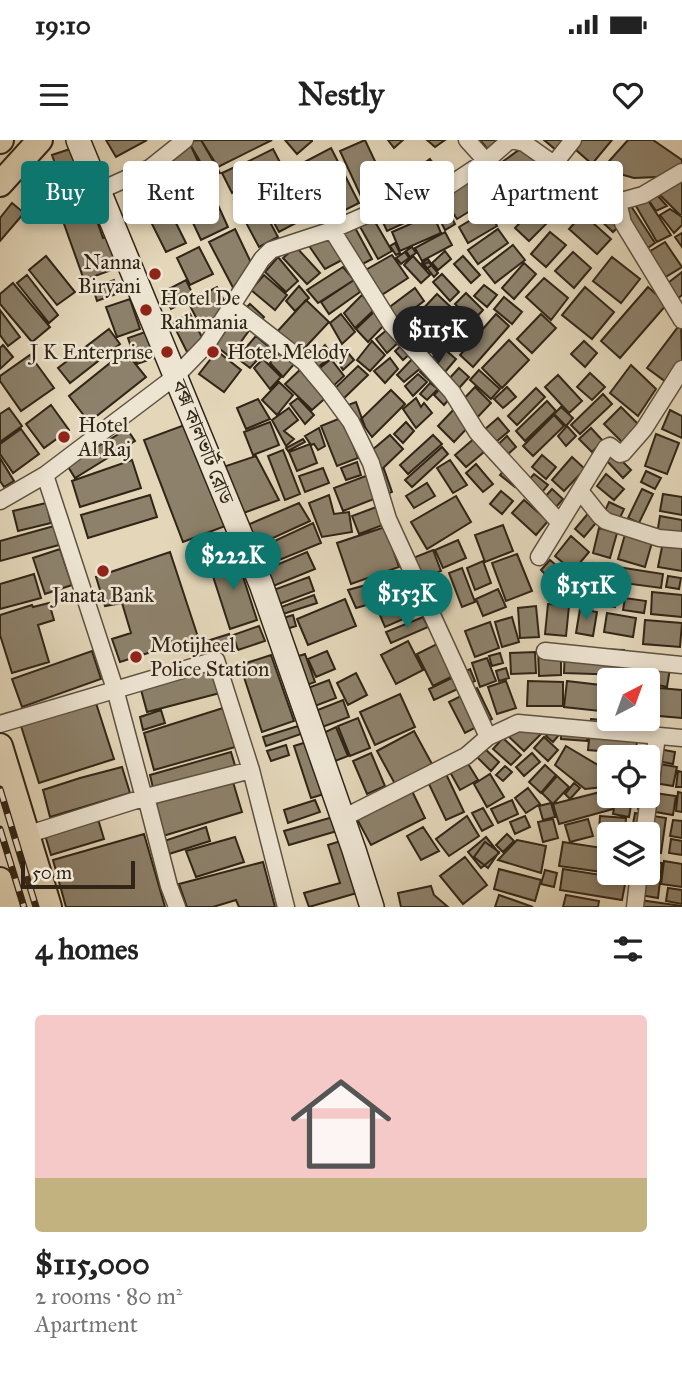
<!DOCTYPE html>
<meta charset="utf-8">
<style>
body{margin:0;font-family:"IM FELL Great Primer","Noto Serif Bengali",serif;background:#f6f6f6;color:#222;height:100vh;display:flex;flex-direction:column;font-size:26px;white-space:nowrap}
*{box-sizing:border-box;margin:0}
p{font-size:23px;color:#767676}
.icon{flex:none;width:38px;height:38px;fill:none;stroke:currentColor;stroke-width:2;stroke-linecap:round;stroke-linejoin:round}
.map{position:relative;height:767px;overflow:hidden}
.side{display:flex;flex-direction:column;background:#fff;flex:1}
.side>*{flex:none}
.top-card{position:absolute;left:21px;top:21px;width:640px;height:63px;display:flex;gap:14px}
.needle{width:46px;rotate:41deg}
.buttons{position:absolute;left:597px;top:528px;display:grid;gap:14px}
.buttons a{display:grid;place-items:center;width:63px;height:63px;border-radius:7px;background:#fff;box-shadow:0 4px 10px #0003;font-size:35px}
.scale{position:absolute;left:21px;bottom:18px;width:114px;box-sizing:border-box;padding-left:7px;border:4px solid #302516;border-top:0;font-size:19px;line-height:24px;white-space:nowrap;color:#302516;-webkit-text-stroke:5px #ede4d2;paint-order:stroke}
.price{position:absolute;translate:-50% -60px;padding:0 16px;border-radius:24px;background:#0f766e;color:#fff;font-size:23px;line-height:46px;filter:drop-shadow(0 2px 4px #0008)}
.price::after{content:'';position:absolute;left:50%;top:42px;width:21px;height:16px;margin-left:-10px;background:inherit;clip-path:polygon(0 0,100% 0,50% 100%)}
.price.active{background:#222;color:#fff}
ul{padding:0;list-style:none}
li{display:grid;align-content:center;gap:14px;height:371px;padding:0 35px}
li span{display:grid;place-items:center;height:217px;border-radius:7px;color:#555}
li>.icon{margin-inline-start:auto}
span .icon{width:126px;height:126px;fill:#fffc;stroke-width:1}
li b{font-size:30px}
h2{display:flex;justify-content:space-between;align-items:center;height:84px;padding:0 35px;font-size:30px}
.chip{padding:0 24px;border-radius:7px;background:#fff;box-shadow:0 4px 10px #0003;font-size:24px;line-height:63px}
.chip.active{background:#0f766e;color:#fff}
.status{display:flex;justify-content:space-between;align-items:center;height:49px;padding:0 35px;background:#fff;direction:ltr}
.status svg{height:19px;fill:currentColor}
header{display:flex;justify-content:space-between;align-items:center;height:91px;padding:0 35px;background:#fff;font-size:32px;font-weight:700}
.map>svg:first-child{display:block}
.building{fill:#8d816b;stroke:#302516;stroke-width:2}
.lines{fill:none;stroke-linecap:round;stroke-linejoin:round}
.street-casing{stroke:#5d513f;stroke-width:19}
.secondary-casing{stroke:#302516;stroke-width:26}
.primary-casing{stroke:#302516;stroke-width:28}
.street{stroke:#ede4d2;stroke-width:16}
.secondary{stroke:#ede4d2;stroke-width:23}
.primary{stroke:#e3d6b9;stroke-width:24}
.rail-casing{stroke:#302516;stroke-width:7}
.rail{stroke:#ede4d2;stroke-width:4.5;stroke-dasharray:13;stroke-linecap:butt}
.poi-dot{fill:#8f2418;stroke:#ede4d2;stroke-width:2.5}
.labels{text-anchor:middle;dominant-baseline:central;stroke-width:5;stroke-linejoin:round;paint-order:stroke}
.poi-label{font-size:21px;fill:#302516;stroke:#ede4d2;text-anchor:start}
.street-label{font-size:21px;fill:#302516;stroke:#ede4d2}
</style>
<div class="status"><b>19:10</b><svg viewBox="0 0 49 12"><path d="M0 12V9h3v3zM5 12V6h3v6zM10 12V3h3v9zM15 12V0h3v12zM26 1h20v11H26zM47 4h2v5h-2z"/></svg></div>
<header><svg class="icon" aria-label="menu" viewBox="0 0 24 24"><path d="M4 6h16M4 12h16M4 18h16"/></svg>Nestly<svg class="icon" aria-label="heart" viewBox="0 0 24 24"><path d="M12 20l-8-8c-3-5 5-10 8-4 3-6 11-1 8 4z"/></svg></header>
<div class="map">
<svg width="682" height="767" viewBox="0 0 682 767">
<rect width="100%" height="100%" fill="#e3d6b9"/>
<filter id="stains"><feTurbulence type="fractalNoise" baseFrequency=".00286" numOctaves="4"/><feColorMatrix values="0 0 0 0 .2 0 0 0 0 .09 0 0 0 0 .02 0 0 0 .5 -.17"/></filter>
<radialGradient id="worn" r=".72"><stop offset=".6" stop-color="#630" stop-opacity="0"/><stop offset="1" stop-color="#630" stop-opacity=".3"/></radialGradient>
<path class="building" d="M106,0H147L116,17Z
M201,0H272L218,27Z
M201,0L220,33L208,35L188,1Z
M285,0H312V1L297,14Z
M365,0L390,53L365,65L340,11Z
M388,0H403L394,8Z
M427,0H445L435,7Z
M480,0H504L490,12Z
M544,0H564L556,10Z
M570,0H612L592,24L568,3Z
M628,0H653L682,20V23L657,37L634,38L602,29Z
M530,2L587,43L549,78L498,25Z
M191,6L228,87L201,100L163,19Z
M76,7L95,61L71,69L52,15Z
M331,8L359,63L323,81L295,27Z
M273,9L294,49L266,63L245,23Z
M430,19L447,41L411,60L400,41Z
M51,24L67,69L56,73L40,28Z
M239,25L249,45L232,53L222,33Z
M492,25L529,62L520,71L483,34Z
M156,32L170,58L145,71L131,44Z
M472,39L486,61L457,79L443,58Z
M682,39V74L680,75L657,52Z
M599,42L617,56L628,77L613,92L581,62Z
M253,50L278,97L259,107L234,60Z
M297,52L309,76L279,92L266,68Z
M439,54L443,70L411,78L407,62Z
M657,55L667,66L656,71L648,59Z
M645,56L671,95L657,102L633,61Z
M12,63L24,73L0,101V78Z
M631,66L655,103L642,112L620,73Z
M168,67L186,103L166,112L148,76Z
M404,69L409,81L387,91L381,78Z
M533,69L547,83L529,101L515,88Z
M670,69L682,77V85L674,93L660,75Z
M93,70L103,98L117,93L128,124L84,140L63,81Z
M488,70L497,86L468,103L459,87Z
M449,72L455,84L445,90L439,78Z
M433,74L441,93L400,111L392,92Z
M583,74L611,99L597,114L569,89Z
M371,75L392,111L378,119L358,83Z
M353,84L372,119L357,127L338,93Z
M235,89L256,133L239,159L209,102Z
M498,89L508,103L478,124L468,110Z
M445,92L452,105L422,121L415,108Z
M550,92L566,105L546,127L531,114Z
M682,93V107L675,97Z
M330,98L342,120L325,129L307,103Z
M665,102L682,127L659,141L642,116Z
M395,103L400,113L396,115L390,106Z
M513,105L525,120L495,143L483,128Z
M199,107L213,134L190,145L177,118Z
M296,107L320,133L307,144L283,118Z
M412,107L416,113L410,117L406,111Z
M445,111L451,119L438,130L432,123Z
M405,112L409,118L401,124L396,118Z
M573,112L591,128L574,148L555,131Z
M392,115L408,138L377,158L362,132Z
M46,116L75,152L57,165L29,130Z
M413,116L430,135L421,143L404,125Z
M463,116L480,135L471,143L454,124Z
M278,117L298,141L286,152L265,132Z
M612,117L640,139L621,163L593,141Z
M428,119L432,125L426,129L422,123Z
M429,122L438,133L434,137L424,124Z
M524,123L536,134L514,159L502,148Z
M343,127L354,140L318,163L307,150Z
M682,132V155L674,162L664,146Z
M442,134L459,152L450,161L433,142Z
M27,135L58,175L49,183L17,143Z
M264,135L287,155L275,170L251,150Z
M544,138L568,158L551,180L526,157Z
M114,140L119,153L97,161L93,148Z
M186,140L194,157L171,169L163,152Z
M354,140L360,152L329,174L321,162Z
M13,143L50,187L32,202L0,164V154Z
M484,145L497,155L487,167L474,156Z
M299,146L309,158L295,171L286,161Z
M217,147L230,172L201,187L188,162Z
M585,147L614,172L592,199L562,175Z
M648,147L667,164L620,218L601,201Z
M415,148L424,161L395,183L387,169Z
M466,153L483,170L473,181L455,164Z
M437,154L455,171L435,191L418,174Z
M362,155L375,169L355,188L344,173Z
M504,157L522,172L512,184L494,169Z
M130,159L140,189L117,197L106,167Z
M306,160L329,182L299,214L276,193Z
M250,164L264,177L258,184L243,171Z
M0,170L20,197L8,206L0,195Z
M376,170L386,183L368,202L356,189Z
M190,174L205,203L187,212L172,182Z
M238,174L253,185L230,217L215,205Z
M341,174L355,192L342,204L330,183Z
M459,174L469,183L451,202L441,193Z
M496,174L509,186L473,227L460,215Z
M541,174L556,188L532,213L517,199Z
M681,183L682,220L666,242L647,228Z
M389,188L401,200L387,213L376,199Z
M109,189L120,204L70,243L58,228Z
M151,190L160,216L137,224L128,198Z
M435,195L441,201L425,217L419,211Z
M256,196L269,207L250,228L237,218Z
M509,200L529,220L502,248L482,228Z
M372,201L385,215L370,231L357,220Z
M584,201L597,213L585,227L571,214Z
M403,204L412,212L403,220L395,211Z
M3,205L13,217L0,229V208Z
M325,205L332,215L312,233L305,225Z
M442,207L456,219L434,245L420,232Z
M344,208L354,220L343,230L334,216Z
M125,211L146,237L89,282L69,256Z
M217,211L241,230L224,252L199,234Z
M279,213L295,223L283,237L270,223Z
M30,215L54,248L21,271L0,241V236Z
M414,217L422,227L404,242L397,235Z
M390,218L398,229L385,243L374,231Z
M263,219L281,237L270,249L254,228Z
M331,219L344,236L329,250L315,232Z
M631,225L656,249L638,276L610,253Z
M358,226L368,235L340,262L331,252Z
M303,227L330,254L312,270L285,244Z
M459,228L469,237L444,265L434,255Z
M479,230L500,249L491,259L470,240Z
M590,233L605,247L592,260L577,247Z
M418,234L427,242L413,256L405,246Z
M558,235L582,261L569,273L545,247Z
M279,242L293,255L277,275L262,260Z
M430,243L438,249L427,260L420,254Z
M475,247L491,263L454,302L438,286Z
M507,247L516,257L503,268L494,259Z
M536,248L545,257L517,285L508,276Z
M391,250L405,264L372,297L360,280Z
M603,254L612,264L580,294L571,285Z
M298,258L314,275L305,284L290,264Z
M416,258L421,267L424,263L432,273L416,288L403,269Z
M258,259L270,279L246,289L237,268Z
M547,261L556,271L525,301L516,291Z
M356,262L365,287L350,292L340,268Z
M51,265L69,290L44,308L26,284Z
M561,267L573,278L566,286L554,274Z
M621,267L640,286L623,303L604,284Z
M9,268L22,286L0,302V274Z
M289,268L298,280L284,291L294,299L286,306L272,280Z
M670,270L682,276V298L662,289Z
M554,275L564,286L533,316L523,306Z
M343,277L358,318L337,326L321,286Z
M498,278L509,291L466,327L455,315Z
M198,280L236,382L183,402L144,300Z
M270,282L279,305L253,315L244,292Z
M406,282L414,291L403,303L394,294Z
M567,286L576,296L566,306L558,296Z
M319,288L325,306L318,310L314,304L311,305L305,296Z
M591,288L603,301L592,312L579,299Z
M21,289L39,314L13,333L0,314V304Z
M127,289L135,301L75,338L67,325Z
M656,294L679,303L667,334L645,326Z
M390,295L403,309L381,330L371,311Z
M433,295L442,304L408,334L400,325Z
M507,296L516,307L496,325L487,315Z
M303,299L305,302L288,311L286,308Z
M310,304L317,323L297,331L289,312Z
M442,307L448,314L412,347L405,340Z
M283,310L300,354L285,360L268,316Z
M613,312L631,330L623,338L605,319Z
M542,315L556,327L546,339L532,327Z
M256,316L279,360L238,375L220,328Z
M572,317L585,329L564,351L552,340Z
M0,318L14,341L4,347L0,341Z
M132,320L141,348L80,367L72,341Z
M450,320L467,345L453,353L437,328Z
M357,322L361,335L346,340L341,328Z
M510,322L525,333L515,347L500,335Z
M476,324L493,344L483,352L466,333Z
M323,328L329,343L305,352L299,336Z
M384,329L392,352L343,371L334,348Z
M646,331L661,338L655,349L641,342Z
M534,334L548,345L534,362L520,350Z
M606,334L624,349L614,360L597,346Z
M427,343L435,356L414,368L406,356Z
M552,349L563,359L549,375L538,365Z
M642,349L653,354L639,383L628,378Z
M501,351L513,361L502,374L490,364Z
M663,354L682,357V375L660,371Z
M150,355L157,377L88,398L81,375Z
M329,355L334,374L349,372L352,392L322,397L309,363Z
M456,356L471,382L427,409L411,382Z
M524,360L548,381L536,395L512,373Z
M390,362L396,380L359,394L352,376Z
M609,362L624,369L619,380L604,373Z
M46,363L51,383L18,391L13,371Z
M299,363L310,381L251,408L245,386Z
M591,370L600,378L584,397L575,389Z
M660,376L682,380V398L657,394Z
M313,383L321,403L257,429L251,412Z
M503,385L513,411L485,422L475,395Z
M54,386L59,405L0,421V401Z
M385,387L399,427L351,444L337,403Z
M599,388L617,393L610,418L593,413Z
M626,391L653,399L645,427L618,419Z
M571,396L589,412L573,431L555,416Z
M458,400L466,418L443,428L435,410Z
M663,402L682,406V431L658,427Z
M60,409L72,445L45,454L33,418Z
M433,410L441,431L421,439L413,418Z
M170,412L198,497L120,522L112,499L131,493L122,463L105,466L96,437Z
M307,412L315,429L266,449L260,432Z
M517,414L532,451L506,461L492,423Z
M236,415L257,480L230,489L209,424Z
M550,420L557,426L547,436L541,430Z
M483,421L491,443L475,450L467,428Z
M593,423L608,429L603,444L588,438Z
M618,427L663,434L661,448L616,442Z
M462,428L475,462L462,467L449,433Z
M34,434L41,458L0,469V444Z
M406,434L415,451L356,468L348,450Z
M668,436L681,438L679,449L666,447Z
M309,437L314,451L274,466L268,452Z
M550,438L582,443L580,458L548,453Z
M600,445L618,448L615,467L597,464Z
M498,449L506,467L483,476L476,459Z
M652,452L682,455V477L651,474Z
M314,455L317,463L283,474L281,467Z
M418,456L424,470L385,487L379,473Z
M625,458L646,461L644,473L623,470Z
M345,459L356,486L308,505L297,479Z
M49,463L54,480L38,485L49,522L12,533L0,495V475L32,465L33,467Z
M548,464L569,466L566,496L545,494Z
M536,466L539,497L520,498L518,468Z
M580,469L597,472L593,496L576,493Z
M607,473L636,478L633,497L604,492Z
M293,475L296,486L283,490L280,479Z
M423,477L428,487L391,503L386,492Z
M512,477L519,502L502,507L495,482Z
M645,480L682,483L680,507L643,504Z
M490,482L499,508L475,517L465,491Z
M259,486L265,501L238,510L233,495Z
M229,494L232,503L207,511L204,502Z
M408,501L423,530L396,544L381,515Z
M439,503L455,535L433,546L417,514Z
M565,508L624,510V535L564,533Z
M561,509V535L539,536L538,510Z
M92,511L101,539L22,567L12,539Z
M327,511L335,529L316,537L308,519Z
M535,512L536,533L511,534L510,513Z
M500,513L503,523L492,526L489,516Z
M305,514L315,542L299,548L289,519Z
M271,515L294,581L262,592L240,525Z
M631,516L671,522L667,547L648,543V541L628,540Z
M487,518L496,541L480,547L472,523Z
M213,527L220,553L147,572L140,546Z
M506,528L509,538L499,541L496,531Z
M470,529L475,541L434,560L429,549Z
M356,533L367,555L348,565L337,543Z
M329,540L336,558L307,569L300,551Z
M506,541L516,568L497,574L488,547Z
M528,541L563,542V566H527Z
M567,541L609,546V572L564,567Z
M648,547L682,550V578L648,575Z
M477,548L492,579L465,593L449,562Z
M400,554L415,587L375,605L360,572Z
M343,560L349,577L317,589L310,573Z
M96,563L114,619L39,643L21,586Z
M223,568L235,607L154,630L144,593Z
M161,570L165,583L143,590L140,577Z
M528,577L543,592L524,611L508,596Z
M358,578L370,608L350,616L338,586Z
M591,579L638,583L636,614L588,610Z
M298,586L301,594L266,606L263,597Z
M336,587L348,616L330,623L319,595Z
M561,588L588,590L587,601L561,599Z
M551,590L558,596L553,602L546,596Z
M414,591L432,624L395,644L377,611Z
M544,597L558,610L548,621L534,608Z
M503,598L521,615L511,625L493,609Z
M310,601L327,653L311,658L294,606Z
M286,605L289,615L271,621L267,611Z
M566,606L608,631L604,647L585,649L555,625Z
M485,609L499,622L491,631L477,617Z
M659,609L675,612L673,624L657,621Z
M231,612L236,629L154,652L150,635Z
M371,613L385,646L367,654L353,621Z
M532,613L540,622L524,636L516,627Z
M467,622L478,640L460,650L450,632Z
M648,622L677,627L673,646L648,642Z
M545,625L556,635L541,653L529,642Z
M505,626L512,632L503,641L496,635Z
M122,627L130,653L50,677L43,650L80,638Z
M678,631L682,632V647H676Z
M446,634L464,672L446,680L428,642Z
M490,634L504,657L487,667L474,644Z
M557,636L569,647L553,664L542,653Z
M233,642L242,672L163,696L155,663Z
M574,643L580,648L570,659L565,654Z
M528,648L540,664L526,673L515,658Z
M608,650L613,669L559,684L553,664Z
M412,651L425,678L371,705L357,679Z
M648,652L676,656L673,675L638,669L640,656H648Z
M678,652L682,653V672L676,671Z
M614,656H638L637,664L613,661Z
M315,660L320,672L288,683L284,670Z
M512,660L518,674L498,683L491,669Z
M615,662L631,665L629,677L613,674Z
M551,663L555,677L543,680L539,666Z
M483,668L493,685L482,691L472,673Z
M635,673L666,678L661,713L648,711V695H631Z
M467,676L479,696L449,716L436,699Z
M525,676L530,687L515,694L510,682Z
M600,676L626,678L625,695H609V704L598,703Z
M333,677L337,691L289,705L284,691Z
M98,679L104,699L51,715L45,695Z
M553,679L558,698L543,702L538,682Z
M588,679L593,696L570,702L565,685Z
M673,680L682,681V698L670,696Z
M206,687L210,701L169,714L164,701Z
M423,687L439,711L421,720L407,696Z
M144,694L165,767H66L53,720Z
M507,694L514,701L503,712L496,705Z
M235,697L244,722L196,737L186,711Z
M486,697L499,713L481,728L468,712Z
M671,699L682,701V715L669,713Z
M344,700L360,752L309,767L304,753L340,743L328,705Z
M517,700L546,706L541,733L498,720Z
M485,702L499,712L488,728L474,717Z
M563,702L609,709V733L559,726Z
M465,717L487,745L463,764L440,736Z
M648,721L662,723L658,758L634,754L637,733H648Z
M664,721L682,724V747L661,744Z
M263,722L275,767H239L236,760L213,767H187L179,744Z
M499,729L541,740L535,761L494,749Z
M563,729L626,739L622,760L560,750Z
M545,730L557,733L554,747L541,744Z
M431,746L434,755L448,767H401L398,753Z
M668,748L682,750V764L666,761Z
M499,755L533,767H495Z
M566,755L599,761L598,767H563Z
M633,759L682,766V767H632Z"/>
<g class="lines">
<g class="street-casing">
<path id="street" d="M467,0L486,21
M512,0L524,3L565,32L583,48L607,62H618L643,55L682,32
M554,24L573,0
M99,51L150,28L185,0
M618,62L623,83L682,180
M332,90L391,184L452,252L477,292L560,383
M232,166L304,222L329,252L351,282L371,323L388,379L488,597
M45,335L115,549L143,654L146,657L169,746L177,767
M580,351L600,376L606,381L659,398L682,400
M0,361L45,335L176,236L207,204L262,119L271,110L332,90L382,68L429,59L486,21L510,0
M539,417L606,308L610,306L620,314L623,313L644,289L682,229
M545,511L682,525
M0,584L216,520L251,630L286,767
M343,678L466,616L488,597L518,583L682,598
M26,695L146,657L251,630
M644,695L657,596
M635,767L639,733"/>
</g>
<g class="secondary-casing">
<path id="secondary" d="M78,0L261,444L354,710L372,767"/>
</g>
<g class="primary-casing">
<path id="primary" d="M0,1L1,0
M0,44L40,0
M0,606L49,767
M0,740L8,767"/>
</g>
<use href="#street" class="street"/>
<use href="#secondary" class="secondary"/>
<use href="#primary" class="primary"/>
<g class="rail-casing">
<path id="rail" d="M0,649L36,767
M0,689L24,767"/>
</g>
<use href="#rail" class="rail"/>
</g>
<g class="poi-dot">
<circle cx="155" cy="134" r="7"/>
<circle cx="146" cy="170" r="7"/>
<circle cx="167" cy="212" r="7"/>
<circle cx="213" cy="212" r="7"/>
<circle cx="64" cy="297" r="7"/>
<circle cx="103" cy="431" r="7"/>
<circle cx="136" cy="517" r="7"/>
</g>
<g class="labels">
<g class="poi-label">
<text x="141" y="122" text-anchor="end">Nanna<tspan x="141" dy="24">Biryani</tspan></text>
<text x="160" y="158">Hotel De<tspan x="160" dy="24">Rahmania</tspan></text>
<text x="153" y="212" text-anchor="end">J K Enterprise</text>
<text x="227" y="212">Hotel Melody</text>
<text x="78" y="285">Hotel<tspan x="78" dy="24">Al Raj</tspan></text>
<text x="103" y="455" text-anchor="middle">Janata Bank</text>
<text x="150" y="505">Motijheel<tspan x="150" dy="24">Police Station</tspan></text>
</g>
<g class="street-label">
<text transform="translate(203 302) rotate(68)">বক্স কালভার্ট রোড</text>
</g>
</g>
<rect width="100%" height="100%" filter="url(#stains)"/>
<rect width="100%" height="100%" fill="url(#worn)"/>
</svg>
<div class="buttons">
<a><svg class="needle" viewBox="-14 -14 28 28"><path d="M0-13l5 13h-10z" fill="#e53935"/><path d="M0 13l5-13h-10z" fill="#767676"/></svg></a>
<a><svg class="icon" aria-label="locate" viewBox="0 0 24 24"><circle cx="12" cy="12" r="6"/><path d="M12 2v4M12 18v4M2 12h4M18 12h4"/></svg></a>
<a><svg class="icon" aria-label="layers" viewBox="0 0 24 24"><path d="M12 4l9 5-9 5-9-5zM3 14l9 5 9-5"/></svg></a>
</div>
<div class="scale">50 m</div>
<b class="price active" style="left:438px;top:226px">$115K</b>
<b class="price" style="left:233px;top:452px">$222K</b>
<b class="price" style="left:586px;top:482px">$151K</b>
<b class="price" style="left:407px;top:490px">$153K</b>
<div class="top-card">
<a class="chip active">Buy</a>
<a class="chip">Rent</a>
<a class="chip">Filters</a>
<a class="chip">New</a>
<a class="chip">Apartment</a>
</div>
</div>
<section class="side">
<h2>4 homes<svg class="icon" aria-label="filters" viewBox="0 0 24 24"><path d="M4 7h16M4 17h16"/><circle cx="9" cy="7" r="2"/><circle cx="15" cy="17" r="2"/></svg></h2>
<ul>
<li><span style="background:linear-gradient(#f6c9c9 75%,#c2b280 0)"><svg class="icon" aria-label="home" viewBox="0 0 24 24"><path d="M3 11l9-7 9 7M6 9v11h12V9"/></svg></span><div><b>$115,000</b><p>2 rooms · 80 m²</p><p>Apartment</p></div></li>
</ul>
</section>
